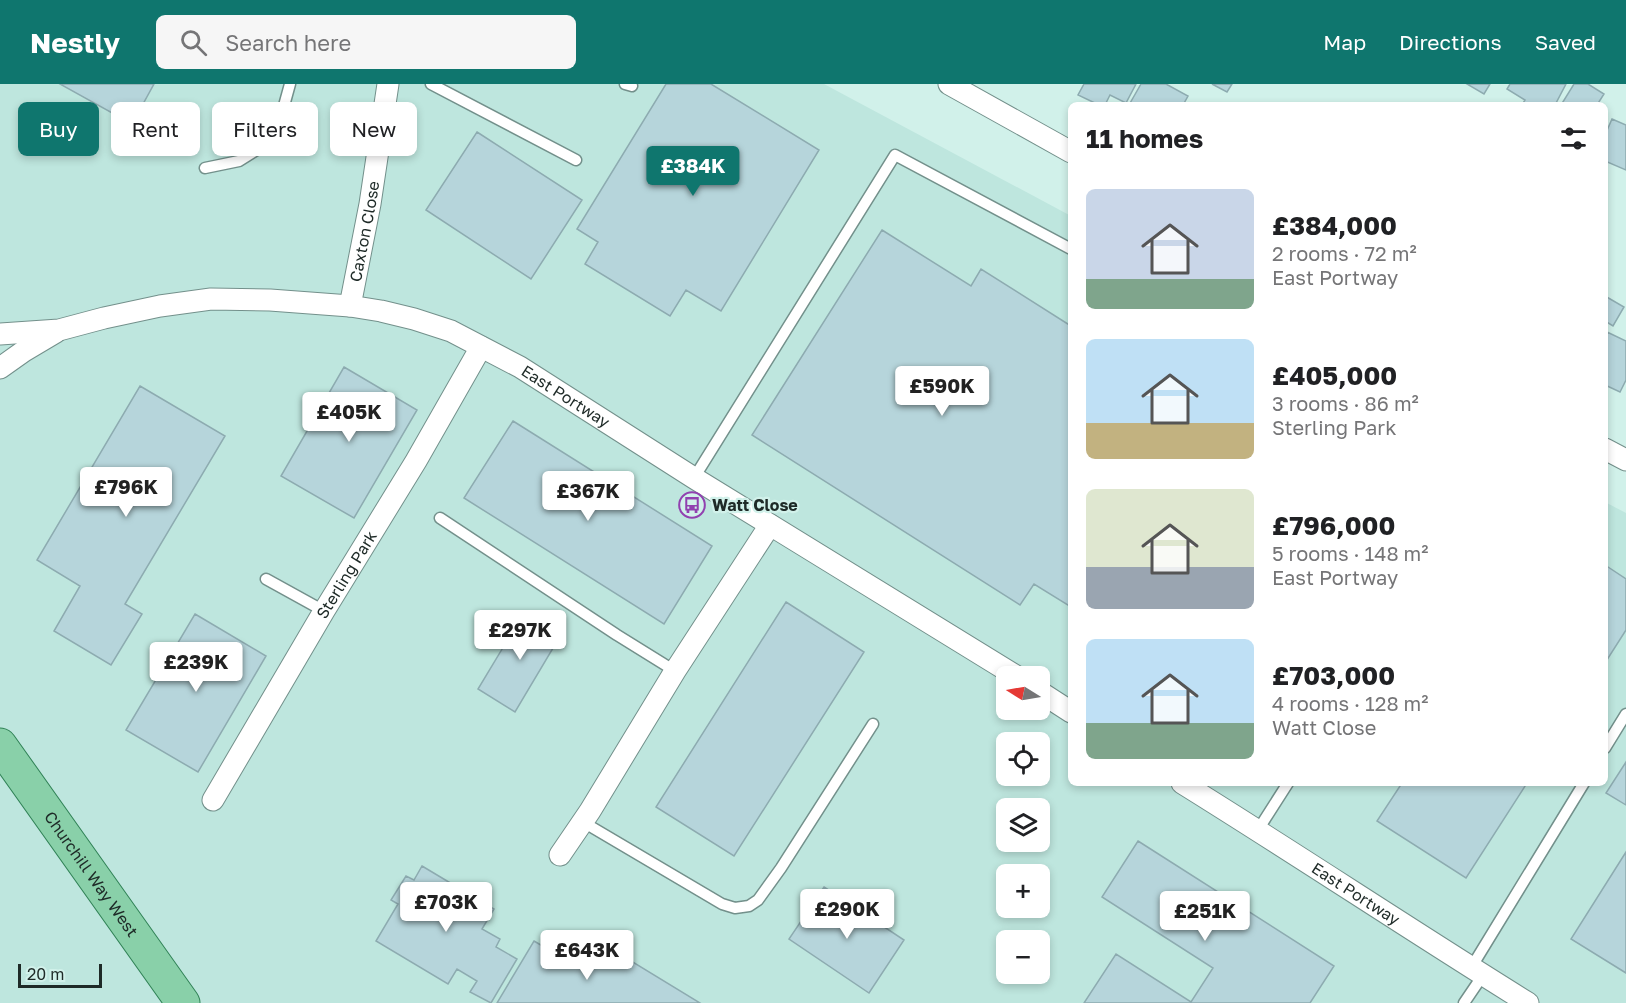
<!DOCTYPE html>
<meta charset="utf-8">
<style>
body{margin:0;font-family:"Golos Text",sans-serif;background:#f6f6f6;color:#202124;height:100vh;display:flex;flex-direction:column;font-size:22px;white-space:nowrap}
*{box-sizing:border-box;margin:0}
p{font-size:20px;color:#757577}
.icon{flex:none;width:33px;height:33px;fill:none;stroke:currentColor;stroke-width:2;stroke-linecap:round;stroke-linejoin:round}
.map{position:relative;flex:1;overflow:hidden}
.side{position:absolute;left:1068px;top:18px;width:540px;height:684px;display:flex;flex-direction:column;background:#fff;border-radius:9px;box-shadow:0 3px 9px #0003}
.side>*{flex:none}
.guide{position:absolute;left:18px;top:18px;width:570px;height:54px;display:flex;gap:12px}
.needle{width:39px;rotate:281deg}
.tools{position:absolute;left:996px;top:582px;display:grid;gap:12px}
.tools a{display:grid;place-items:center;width:54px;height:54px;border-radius:9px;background:#fff;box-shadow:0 3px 9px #0003;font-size:30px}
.scale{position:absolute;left:18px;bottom:15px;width:84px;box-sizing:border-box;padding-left:6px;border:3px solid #1e2a27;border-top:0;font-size:16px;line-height:21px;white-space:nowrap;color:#1e2a27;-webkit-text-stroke:4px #d1f1ea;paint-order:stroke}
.price{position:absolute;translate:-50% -51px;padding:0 14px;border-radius:6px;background:#fff;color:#222;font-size:20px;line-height:39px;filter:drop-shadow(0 2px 3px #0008)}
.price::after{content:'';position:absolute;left:50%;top:36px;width:18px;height:14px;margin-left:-9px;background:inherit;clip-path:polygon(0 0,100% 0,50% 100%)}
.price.active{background:#0f766e;color:#fff}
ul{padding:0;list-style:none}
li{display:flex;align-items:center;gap:18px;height:150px;padding:0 18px}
li span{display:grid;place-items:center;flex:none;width:168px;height:120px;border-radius:9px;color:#555}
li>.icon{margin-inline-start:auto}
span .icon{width:72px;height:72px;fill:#fffc;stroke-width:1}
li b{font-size:26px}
h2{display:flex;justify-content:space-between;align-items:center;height:72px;padding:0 18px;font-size:26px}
.tag{padding:0 21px;border-radius:9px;background:#fff;box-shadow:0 3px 9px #0003;font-size:21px;line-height:54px}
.tag.active{background:#0f766e;color:#fff}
header{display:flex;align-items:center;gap:36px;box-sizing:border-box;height:84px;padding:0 30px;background:#0f766e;color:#fff}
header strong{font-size:28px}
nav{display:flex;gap:33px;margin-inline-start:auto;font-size:21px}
.search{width:420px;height:54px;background:#f6f6f6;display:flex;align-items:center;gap:15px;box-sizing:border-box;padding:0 21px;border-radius:9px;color:#757577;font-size:22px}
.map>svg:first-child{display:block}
.built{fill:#bee6de;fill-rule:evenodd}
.building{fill:#b6d5db;stroke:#8dabb0;stroke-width:1.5}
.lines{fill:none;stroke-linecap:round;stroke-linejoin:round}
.service-casing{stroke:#73908b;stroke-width:13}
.minor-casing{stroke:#73908b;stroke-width:23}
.primary-casing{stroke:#308256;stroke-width:35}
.service{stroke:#fff;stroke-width:10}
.minor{stroke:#fff;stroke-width:21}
.primary{stroke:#89d0a9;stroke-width:33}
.labels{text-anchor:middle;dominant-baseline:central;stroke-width:4.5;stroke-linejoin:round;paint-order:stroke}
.street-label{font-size:16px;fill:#1e2a27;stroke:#d1f1ea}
.poi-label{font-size:16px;font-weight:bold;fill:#1e2a27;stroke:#d1f1ea;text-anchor:start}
</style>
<header>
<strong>Nestly</strong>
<div class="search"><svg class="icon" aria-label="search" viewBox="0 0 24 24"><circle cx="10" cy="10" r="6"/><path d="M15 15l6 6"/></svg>Search here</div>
<nav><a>Map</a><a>Directions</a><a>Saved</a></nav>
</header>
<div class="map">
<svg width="1626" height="919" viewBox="0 0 1626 919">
<rect width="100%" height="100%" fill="#d1f1ea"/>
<path class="built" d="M0,0H824L1071,132V699H1605V418L1626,429V919H0ZM1006,592H1040V626H1006ZM1006,658H1040V692H1006ZM1006,724H1040V758H1006ZM1006,790H1040V824H1006ZM1006,856H1040V890H1006Z"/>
<path class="building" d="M60,0H154L132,40Z
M666,0H711L819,66L721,227L686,206L670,232L585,180L598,158L577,145Z
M1084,0H1136L1126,19L1110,11L1105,21H1099L1078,11Z
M1141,0H1166L1188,12L1183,21H1129Z
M1212,0H1232L1227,8Z
M1467,0H1490L1484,10Z
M1510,0H1566L1555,21H1522L1525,16L1507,5Z
M1574,0H1588L1604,10L1597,21H1561Z
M1612,35L1626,41V86L1605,77V51Z
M477,48L582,116L531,195L426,126Z
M882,146L971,202L981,185L1071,242V523L1034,500L1020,521L752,351Z
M1605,212L1624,223L1613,242L1605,237Z
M1607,248L1626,257V296L1620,308L1605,301V253Z
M344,283L417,326L354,434L281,392Z
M140,302L225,352L125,520L142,530L111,581L54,547L80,502L37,476Z
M513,337L712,462L664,540L464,414Z
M1605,481L1626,495V546L1605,579Z
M786,518L864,568L734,772L656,723Z
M525,527L562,549L515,628L478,605Z
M195,530L266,572L198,688L126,646Z
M1626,678V721L1606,709Z
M1402,699H1527L1466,794L1377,737Z
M1138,757L1334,882L1310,919H1084L1116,870L1191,918L1213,884L1102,813Z
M1626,768V889L1571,855Z
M422,782L494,825L482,845L500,855L496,863L517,875L491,919L470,908L477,897L457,885L448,900L376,857L398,820L391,816L406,792L414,796Z
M824,803L904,856L869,909L789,855Z
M534,857L583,886L600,858L700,919H497Z"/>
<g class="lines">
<g class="service-casing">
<path id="service" d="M431,0L576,76
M625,0L632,2
M205,84L239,77L271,57L282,29L290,0
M694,394L895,71L1071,165
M440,434L617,551L675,587
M266,495L324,527
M1605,664L1626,630
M583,738L722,820L735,824L749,822L758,816L781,784L873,640
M1258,746L1288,699
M1471,884L1584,699
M1464,919L1483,891"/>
</g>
<g class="minor-casing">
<g id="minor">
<path d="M949,0L1071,68"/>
<path id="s1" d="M350,222L370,120L388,0"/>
<path id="s2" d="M0,250L59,246L104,234L160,222L211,215L270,216L350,222L381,227L414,235L451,247L520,283L694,394L1016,592"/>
<path d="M0,284L24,267L56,248"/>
<path d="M1605,365L1626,376"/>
<path d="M1040,608L1071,628"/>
<path id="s3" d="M1182,699C1298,771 1412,847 1528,919"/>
<path id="s4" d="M213,716L324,527L416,377L481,263"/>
<path d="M560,771L590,727L675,587L770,441"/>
</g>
</g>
<g class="primary-casing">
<g id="primary">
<path id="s5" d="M0,661L183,919"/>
</g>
</g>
<use href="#service" class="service"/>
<use href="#minor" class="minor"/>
<use href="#primary" class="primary"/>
</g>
<defs>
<g id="bus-ring" transform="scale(1.35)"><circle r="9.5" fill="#d1f1ea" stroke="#9141b0" stroke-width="1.5"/><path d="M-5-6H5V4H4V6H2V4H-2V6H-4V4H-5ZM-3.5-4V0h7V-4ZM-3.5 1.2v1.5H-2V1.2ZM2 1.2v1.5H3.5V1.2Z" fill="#9141b0"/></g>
</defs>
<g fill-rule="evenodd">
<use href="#bus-ring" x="692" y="421"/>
</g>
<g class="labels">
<g class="street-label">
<text stroke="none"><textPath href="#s1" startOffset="76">Caxton Close</textPath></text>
<text stroke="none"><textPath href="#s2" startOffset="590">East Portway</textPath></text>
<text stroke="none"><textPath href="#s4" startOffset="262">Sterling Park</textPath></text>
<text stroke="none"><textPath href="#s5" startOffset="158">Churchill Way West</textPath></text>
<text stroke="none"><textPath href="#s3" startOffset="206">East Portway</textPath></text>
</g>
<g class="poi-label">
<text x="712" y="421">Watt Close</text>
</g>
</g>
</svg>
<div class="tools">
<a><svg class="needle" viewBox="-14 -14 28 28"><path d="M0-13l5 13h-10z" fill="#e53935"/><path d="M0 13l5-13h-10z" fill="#757577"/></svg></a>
<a><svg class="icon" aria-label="locate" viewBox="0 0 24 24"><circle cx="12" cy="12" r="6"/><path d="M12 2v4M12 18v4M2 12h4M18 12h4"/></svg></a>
<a><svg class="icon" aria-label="layers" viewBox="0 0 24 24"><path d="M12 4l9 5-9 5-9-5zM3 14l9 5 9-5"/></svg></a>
<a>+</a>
<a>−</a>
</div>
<div class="scale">20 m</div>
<b class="price active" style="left:693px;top:113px">£384K</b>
<b class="price" style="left:942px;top:333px">£590K</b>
<b class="price" style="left:349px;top:359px">£405K</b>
<b class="price" style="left:126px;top:434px">£796K</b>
<b class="price" style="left:588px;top:438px">£367K</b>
<b class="price" style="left:520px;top:577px">£297K</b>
<b class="price" style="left:196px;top:609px">£239K</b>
<b class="price" style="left:446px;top:849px">£703K</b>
<b class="price" style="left:847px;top:856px">£290K</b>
<b class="price" style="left:1205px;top:858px">£251K</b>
<b class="price" style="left:587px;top:897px">£643K</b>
<div class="guide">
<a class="tag active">Buy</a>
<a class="tag">Rent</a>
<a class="tag">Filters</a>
<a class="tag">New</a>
</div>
<section class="side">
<h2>11 homes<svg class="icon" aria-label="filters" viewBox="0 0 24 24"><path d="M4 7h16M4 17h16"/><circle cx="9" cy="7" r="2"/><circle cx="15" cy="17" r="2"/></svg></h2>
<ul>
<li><span style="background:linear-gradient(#c9d6e8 75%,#7fa58c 0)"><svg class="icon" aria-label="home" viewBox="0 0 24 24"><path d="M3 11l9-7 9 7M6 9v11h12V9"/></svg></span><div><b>£384,000</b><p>2 rooms · 72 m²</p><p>East Portway</p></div></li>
<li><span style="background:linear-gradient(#bfe0f5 70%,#c2b280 0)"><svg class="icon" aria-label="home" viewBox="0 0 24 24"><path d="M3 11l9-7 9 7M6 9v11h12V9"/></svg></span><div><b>£405,000</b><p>3 rooms · 86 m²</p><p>Sterling Park</p></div></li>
<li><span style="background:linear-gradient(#dfe7d0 65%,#9aa5b1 0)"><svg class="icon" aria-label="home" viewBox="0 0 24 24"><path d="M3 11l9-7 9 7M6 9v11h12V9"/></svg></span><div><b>£796,000</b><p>5 rooms · 148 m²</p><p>East Portway</p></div></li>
<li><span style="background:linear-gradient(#bfe0f5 70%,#7fa58c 0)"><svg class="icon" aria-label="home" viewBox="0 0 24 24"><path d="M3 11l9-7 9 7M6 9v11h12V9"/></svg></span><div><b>£703,000</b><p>4 rooms · 128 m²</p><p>Watt Close</p></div></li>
</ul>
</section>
</div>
